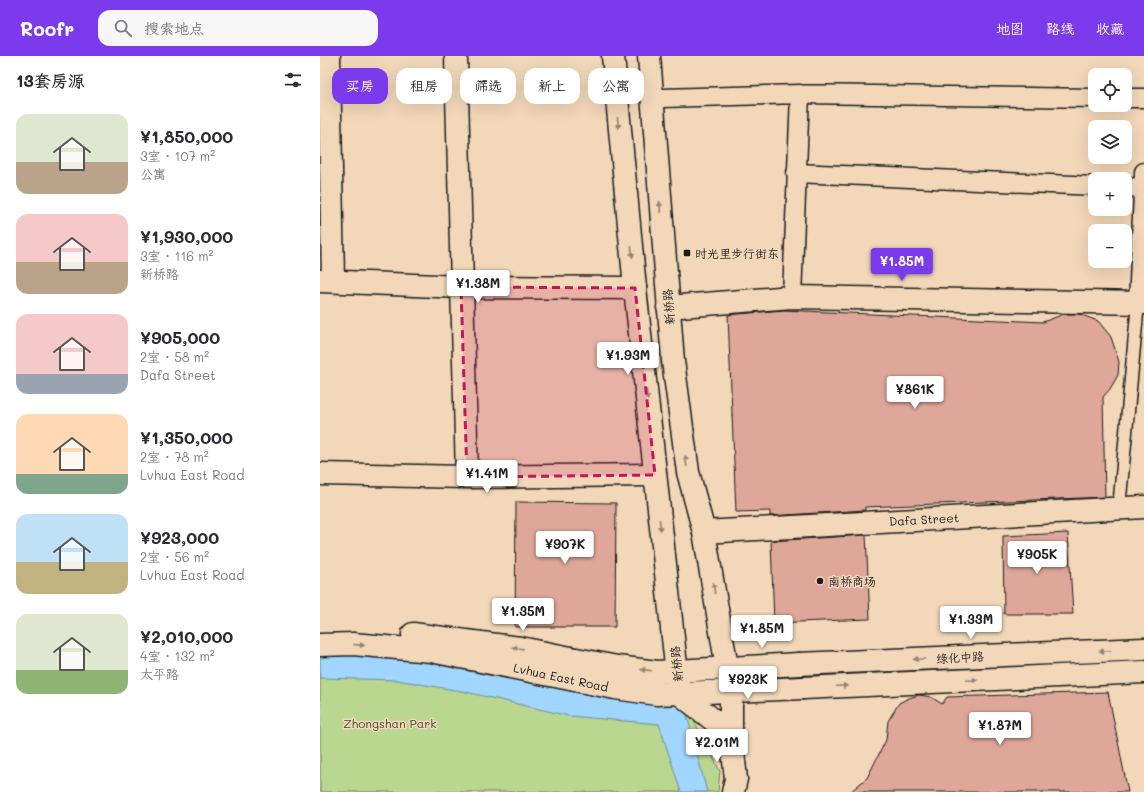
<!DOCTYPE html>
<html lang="zh">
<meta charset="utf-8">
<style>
body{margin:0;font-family:Mali,"LXGW WenKai TC",sans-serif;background:#f7f7f7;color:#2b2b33;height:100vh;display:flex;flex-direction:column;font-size:15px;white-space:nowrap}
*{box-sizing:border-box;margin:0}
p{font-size:13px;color:#7c7c81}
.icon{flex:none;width:22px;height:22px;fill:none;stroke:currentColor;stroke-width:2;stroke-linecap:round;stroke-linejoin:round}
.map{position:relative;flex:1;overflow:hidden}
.side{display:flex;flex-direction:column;background:#fff;width:320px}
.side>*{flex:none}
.hud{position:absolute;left:12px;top:12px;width:380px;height:36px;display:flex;gap:8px}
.fabs{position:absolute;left:768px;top:12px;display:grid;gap:8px}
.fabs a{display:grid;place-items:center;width:44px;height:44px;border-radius:8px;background:#fff;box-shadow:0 4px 16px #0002;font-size:20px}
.price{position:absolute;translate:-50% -34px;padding:0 9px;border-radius:4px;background:#fff;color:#222;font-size:13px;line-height:26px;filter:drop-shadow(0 1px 2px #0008)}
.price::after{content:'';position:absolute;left:50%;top:24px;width:12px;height:9px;margin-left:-6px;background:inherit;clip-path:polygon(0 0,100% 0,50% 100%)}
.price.selected{background:#7c3aed;color:#fff}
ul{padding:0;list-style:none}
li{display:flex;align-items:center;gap:12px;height:100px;padding:0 16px}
li span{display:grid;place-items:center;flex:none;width:112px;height:80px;border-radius:12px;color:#555}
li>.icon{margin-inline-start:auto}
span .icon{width:48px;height:48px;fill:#fffc;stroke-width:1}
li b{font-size:17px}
h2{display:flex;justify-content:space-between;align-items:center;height:48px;padding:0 16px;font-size:17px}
.pill{padding:0 14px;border-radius:12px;background:#fff;box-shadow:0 4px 16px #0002;font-size:14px;line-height:36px}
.pill.selected{background:#7c3aed;color:#fff}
header{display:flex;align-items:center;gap:24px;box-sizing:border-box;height:56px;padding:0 20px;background:#7c3aed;color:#fff}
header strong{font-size:19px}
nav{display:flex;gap:22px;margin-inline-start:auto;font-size:14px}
.search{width:280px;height:36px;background:#f7f7f7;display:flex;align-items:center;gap:10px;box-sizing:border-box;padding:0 14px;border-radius:12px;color:#7c7c81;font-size:15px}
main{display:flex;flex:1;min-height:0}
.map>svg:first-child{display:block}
.green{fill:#bad78f;stroke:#6b7a56}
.water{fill:#a0d6ff;stroke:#6b8ca4}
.building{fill:#dfa799;stroke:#1c1c1c}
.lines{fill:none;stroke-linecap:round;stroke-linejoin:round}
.service-casing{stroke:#1c1c1c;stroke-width:15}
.pedestrian-casing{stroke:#1c1c1c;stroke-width:21}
.minor-casing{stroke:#1c1c1c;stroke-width:25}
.tertiary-casing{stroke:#1c1c1c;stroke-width:25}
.secondary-casing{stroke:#1c1c1c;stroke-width:25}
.service{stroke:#f2d7b9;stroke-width:12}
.pedestrian{stroke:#f2d7b9;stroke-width:18}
.minor{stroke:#f2d7b9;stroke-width:22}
.tertiary{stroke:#f2d7b9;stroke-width:22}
.secondary{stroke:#f2d7b9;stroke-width:22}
.oneway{fill:#928372}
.marked{fill:#c2185b;fill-opacity:0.2;stroke:#c2185b;stroke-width:3;stroke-dasharray:8 5;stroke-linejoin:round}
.poi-dot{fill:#1c1c1c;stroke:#f2d7b9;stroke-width:1.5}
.labels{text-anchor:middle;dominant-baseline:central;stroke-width:3;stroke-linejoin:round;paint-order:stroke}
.poi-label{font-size:12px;fill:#1c1c1c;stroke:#f2d7b9;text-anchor:start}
.street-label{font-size:12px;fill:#1c1c1c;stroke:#f2d7b9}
.park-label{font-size:12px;fill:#444b39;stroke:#f2d7b9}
</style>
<header>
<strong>Roofr</strong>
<div class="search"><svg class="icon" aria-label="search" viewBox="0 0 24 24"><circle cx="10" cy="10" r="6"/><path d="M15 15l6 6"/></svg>搜索地点</div>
<nav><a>地图</a><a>路线</a><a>收藏</a></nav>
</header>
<main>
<section class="side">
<h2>13套房源<svg class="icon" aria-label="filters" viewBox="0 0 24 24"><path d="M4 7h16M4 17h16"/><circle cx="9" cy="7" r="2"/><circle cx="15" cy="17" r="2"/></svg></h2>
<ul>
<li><span style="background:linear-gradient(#dfe7d0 60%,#b9a48a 0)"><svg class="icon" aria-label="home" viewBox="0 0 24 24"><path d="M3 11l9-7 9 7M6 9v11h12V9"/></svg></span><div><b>¥1,850,000</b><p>3室 · 107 m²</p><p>公寓</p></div></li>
<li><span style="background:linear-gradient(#f6c9c9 60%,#b9a48a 0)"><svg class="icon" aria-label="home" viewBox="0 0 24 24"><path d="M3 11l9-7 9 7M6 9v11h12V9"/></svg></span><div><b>¥1,930,000</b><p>3室 · 116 m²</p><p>新桥路</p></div></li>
<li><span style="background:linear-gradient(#f6c9c9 75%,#9aa5b1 0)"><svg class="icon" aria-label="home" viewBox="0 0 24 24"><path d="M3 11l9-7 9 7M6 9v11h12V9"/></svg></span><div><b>¥905,000</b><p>2室 · 58 m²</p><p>Dafa Street</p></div></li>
<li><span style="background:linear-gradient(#ffd9b3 75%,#7fa58c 0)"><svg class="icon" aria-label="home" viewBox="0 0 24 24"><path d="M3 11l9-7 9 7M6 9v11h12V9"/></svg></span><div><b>¥1,350,000</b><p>2室 · 78 m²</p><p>Lvhua East Road</p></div></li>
<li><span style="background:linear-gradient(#bfe0f5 60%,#c2b280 0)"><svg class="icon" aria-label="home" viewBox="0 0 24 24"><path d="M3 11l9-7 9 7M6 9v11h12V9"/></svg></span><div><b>¥923,000</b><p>2室 · 56 m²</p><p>Lvhua East Road</p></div></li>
<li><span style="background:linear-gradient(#dfe7d0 70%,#8fb573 0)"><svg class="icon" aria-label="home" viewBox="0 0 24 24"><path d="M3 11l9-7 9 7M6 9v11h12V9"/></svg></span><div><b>¥2,010,000</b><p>4室 · 132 m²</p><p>太平路</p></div></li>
</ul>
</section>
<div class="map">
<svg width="824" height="736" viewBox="0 0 824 736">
<rect width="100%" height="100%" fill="#f2d7b9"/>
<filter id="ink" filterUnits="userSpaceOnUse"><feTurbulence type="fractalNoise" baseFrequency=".025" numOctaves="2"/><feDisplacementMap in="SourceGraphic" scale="8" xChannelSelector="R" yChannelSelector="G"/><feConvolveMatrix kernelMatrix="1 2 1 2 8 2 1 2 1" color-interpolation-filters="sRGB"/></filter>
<g filter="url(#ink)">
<path class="green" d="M0,597L178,618L229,631L363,644L400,715L398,736H0Z"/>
<path class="water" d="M0,597L81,599L178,618L229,631L363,644L387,736H361L339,668L249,660L146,636L77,624L0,622Z"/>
<path class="building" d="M463,254L723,266L744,258H759L778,265L791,281L799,306L798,319L790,333L783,341L785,441L545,451V454L450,460V455L416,456L408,259Z
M196,446L296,447L295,571H195Z
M748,477L753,558H684L683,480Z
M546,479L550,563L454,567L451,485Z
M788,636L808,736H530L547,722L566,684L568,665L579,647L589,642L599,639L611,641L622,648L627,641Z"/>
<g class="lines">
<g class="service-casing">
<path id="service" d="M799,452L818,247"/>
</g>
<g class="pedestrian-casing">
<path id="pedestrian" d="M342,42L480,38L775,42
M805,42H824
M476,117L775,130
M805,131L823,132
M472,241L480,38
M818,247L824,116"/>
</g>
<g class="minor-casing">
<path id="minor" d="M9,0L13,225
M136,0L147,421
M0,225L141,231L315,232
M348,251L472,241L824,247
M0,418L147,421L335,419
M384,476L824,451"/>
</g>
<g class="tertiary-casing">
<path id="tertiary" d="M93,578L200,592L297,611L337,616L479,608
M0,589L33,588L111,595L295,632L337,638L483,632
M411,678L416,723L413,736"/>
</g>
<g class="secondary-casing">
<path id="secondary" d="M293,0L315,232L359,637L411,678
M329,0L353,305L368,416L384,476L411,635V678
M479,608L824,593
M483,632L824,616"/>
</g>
<use href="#service" class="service"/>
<use href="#pedestrian" class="pedestrian"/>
<use href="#minor" class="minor"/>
<use href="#tertiary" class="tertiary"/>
<use href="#secondary" class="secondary"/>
</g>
<defs><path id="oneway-solid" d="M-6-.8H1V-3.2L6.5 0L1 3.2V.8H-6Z"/></defs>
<g class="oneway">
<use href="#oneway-solid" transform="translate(298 67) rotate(84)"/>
<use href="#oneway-solid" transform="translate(340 151) rotate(-94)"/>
<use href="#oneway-solid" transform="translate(312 196) rotate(84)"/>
<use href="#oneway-solid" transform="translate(327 339) rotate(84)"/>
<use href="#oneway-solid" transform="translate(366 405) rotate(-98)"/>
<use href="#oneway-solid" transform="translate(340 469) rotate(84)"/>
<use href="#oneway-solid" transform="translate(394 532) rotate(-99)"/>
<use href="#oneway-solid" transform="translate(39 589) rotate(5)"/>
<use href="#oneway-solid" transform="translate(198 592) rotate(-171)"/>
<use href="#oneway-solid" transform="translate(785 595) rotate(177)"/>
<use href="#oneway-solid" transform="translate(599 603) rotate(177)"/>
<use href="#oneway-solid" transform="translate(326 614) rotate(-173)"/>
<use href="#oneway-solid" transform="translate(652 624) rotate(-3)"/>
<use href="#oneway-solid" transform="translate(522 630) rotate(-3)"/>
</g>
</g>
<path class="marked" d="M141,231L315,232L335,419L147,421Z"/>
<g class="poi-dot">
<rect x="363" y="193" width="8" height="8" rx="2"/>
<circle cx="500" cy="525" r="4"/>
</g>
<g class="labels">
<g class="poi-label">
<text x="375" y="197">时光里步行街东</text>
<text x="508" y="525">南桥商场</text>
</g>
<g class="street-label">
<text transform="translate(348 251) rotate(-95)">新桥路</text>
<text transform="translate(604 463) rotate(-3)">Dafa Street</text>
<text transform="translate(640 601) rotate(-3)">绿化中路</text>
<text transform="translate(356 608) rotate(-96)">新桥路</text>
<text transform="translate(241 621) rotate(12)">Lvhua East Road</text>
</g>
<g class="park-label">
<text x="70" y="667">Zhongshan Park</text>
</g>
</g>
</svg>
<div class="fabs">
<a><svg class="icon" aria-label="locate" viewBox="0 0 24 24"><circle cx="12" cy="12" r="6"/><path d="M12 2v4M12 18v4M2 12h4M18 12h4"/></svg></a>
<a><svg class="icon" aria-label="layers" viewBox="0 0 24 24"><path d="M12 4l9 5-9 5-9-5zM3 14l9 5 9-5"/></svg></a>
<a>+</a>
<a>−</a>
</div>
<b class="price selected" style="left:582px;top:226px">¥1.85M</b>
<b class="price" style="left:158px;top:248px">¥1.38M</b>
<b class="price" style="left:308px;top:320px">¥1.93M</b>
<b class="price" style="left:595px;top:354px">¥861K</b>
<b class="price" style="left:167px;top:438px">¥1.41M</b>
<b class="price" style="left:245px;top:509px">¥907K</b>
<b class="price" style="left:717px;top:519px">¥905K</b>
<b class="price" style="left:203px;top:576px">¥1.35M</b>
<b class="price" style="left:651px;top:584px">¥1.33M</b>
<b class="price" style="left:442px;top:593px">¥1.85M</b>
<b class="price" style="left:428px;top:644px">¥923K</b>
<b class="price" style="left:680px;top:690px">¥1.87M</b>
<b class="price" style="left:397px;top:707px">¥2.01M</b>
<div class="hud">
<a class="pill selected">买房</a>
<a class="pill">租房</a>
<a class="pill">筛选</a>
<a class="pill">新上</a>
<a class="pill">公寓</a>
</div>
</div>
</main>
